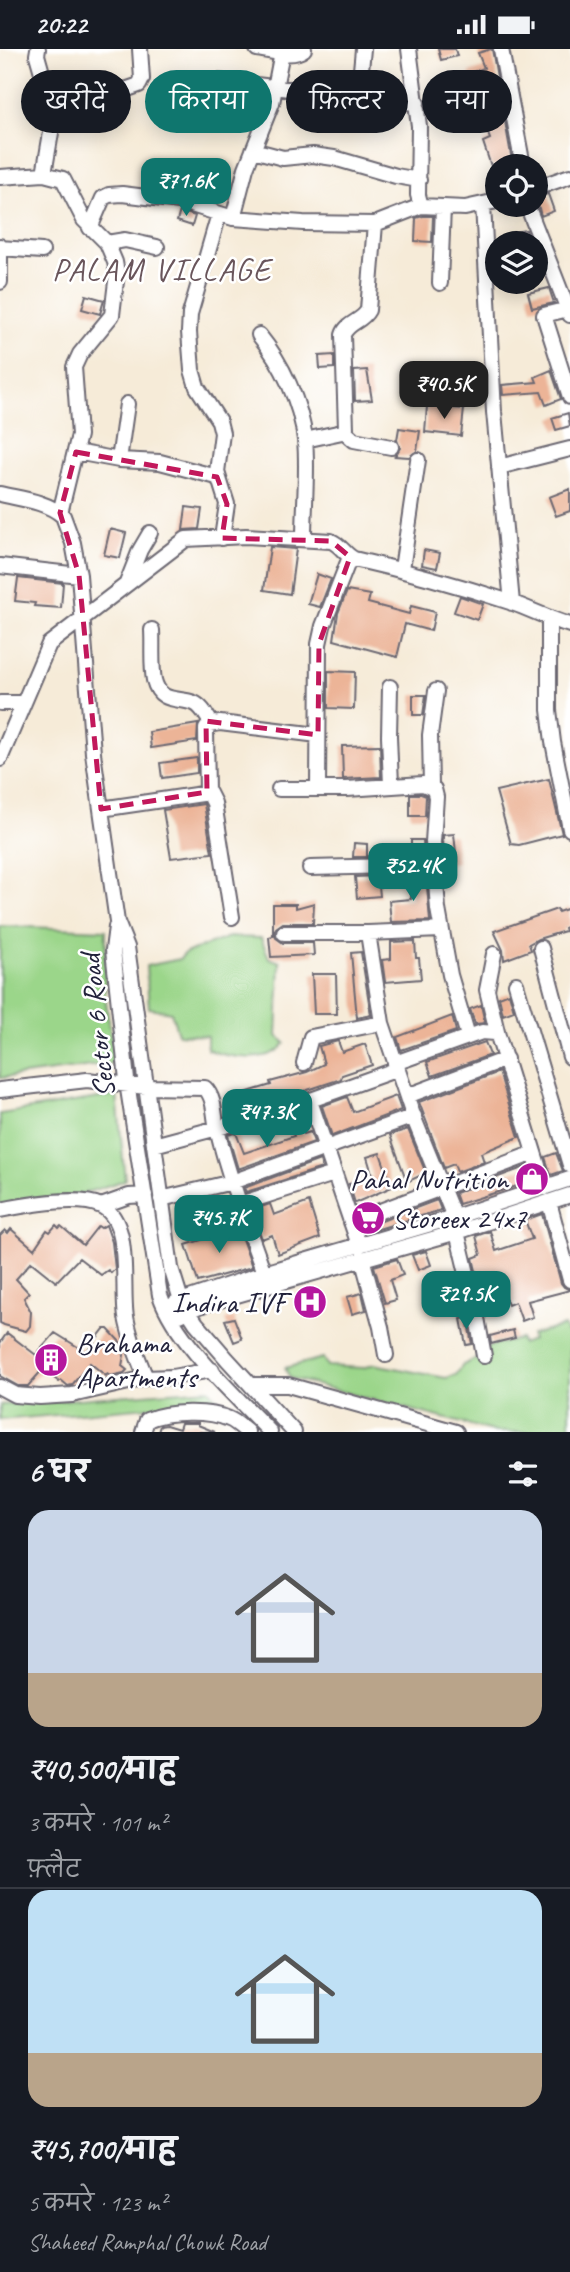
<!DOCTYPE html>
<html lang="hi">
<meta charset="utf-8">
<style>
body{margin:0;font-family:Caveat,"Playpen Sans Deva",sans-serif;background:#242831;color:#f1f3f6;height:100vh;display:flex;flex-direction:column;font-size:26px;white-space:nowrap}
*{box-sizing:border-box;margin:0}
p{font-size:23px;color:#9ea1a6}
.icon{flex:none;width:38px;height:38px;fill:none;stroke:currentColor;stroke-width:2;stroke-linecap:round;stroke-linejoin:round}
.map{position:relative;height:1383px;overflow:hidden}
.sheet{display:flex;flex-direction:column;background:#171b24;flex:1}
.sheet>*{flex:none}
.top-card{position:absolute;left:21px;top:21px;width:528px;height:63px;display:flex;gap:14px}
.tools{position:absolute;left:485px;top:105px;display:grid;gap:14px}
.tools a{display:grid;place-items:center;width:63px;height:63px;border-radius:50%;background:#171b24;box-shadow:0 4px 18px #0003;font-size:35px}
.price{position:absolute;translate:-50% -60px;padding:0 16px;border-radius:14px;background:#0f766e;color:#fff;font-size:23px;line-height:46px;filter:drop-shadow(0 2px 4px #0008)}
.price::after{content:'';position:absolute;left:50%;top:42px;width:21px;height:16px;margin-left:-10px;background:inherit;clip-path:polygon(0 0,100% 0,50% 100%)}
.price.active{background:#222;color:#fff}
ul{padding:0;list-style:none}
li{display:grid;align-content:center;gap:14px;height:371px;padding:0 28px}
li+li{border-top:2px solid #363941}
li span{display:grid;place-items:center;height:217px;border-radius:21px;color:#555}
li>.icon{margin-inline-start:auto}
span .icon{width:126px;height:126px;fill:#fffc;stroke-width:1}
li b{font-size:30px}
h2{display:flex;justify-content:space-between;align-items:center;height:84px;padding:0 28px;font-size:30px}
.chip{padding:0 24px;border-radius:32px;background:#171b24;box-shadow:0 4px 18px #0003;font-size:24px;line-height:63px}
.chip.active{background:#0f766e;color:#fff}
.status{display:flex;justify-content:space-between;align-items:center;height:49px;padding:0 35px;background:#171b24;direction:ltr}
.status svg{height:19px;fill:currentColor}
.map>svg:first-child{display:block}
.green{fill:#9bd68a;stroke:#5e7c62;stroke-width:2}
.building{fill:#ecb497}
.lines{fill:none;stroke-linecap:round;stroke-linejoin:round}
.minor-casing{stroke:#6c6872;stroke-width:18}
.minor{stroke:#fff;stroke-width:14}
.marked{fill:none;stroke:#c2185b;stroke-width:5;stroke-dasharray:14 9;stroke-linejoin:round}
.labels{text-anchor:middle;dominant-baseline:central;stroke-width:5;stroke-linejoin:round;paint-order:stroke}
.street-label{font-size:30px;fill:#22223b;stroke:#fff}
.poi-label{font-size:30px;fill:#22223b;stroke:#fff;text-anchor:end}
.neighbourhood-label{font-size:32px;letter-spacing:2px;fill:#69555b;stroke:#fff}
</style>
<div class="status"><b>20:22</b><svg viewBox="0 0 49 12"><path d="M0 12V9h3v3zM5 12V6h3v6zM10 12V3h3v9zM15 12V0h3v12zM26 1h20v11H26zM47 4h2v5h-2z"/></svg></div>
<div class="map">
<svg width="570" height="1383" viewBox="0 0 570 1383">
<rect width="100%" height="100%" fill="#fff"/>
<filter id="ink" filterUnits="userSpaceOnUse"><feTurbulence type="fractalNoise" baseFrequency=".0143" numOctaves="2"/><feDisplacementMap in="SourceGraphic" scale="14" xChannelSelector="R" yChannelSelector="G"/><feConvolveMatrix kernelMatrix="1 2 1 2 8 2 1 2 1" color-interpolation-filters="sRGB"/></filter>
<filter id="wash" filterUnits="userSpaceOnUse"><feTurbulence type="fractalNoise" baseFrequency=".00686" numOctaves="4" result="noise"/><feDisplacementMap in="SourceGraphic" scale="28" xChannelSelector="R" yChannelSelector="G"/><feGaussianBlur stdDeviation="1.57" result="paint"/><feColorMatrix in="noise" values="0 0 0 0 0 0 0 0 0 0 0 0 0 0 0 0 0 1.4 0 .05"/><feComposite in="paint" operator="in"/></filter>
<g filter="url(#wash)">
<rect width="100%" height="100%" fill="#f6ebd8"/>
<path class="green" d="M0,877L106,881L105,946L115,1014L0,1029Z
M229,888L261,889L269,909L280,913L277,987L285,994C270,1016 228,1009 207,1000V987L178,985L171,963L149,959L146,917L180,910L185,904Z
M117,1046L125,1131L38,1159L0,1163V1065Z
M564,1277L567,1284L570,1283V1383H496L290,1329L285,1319L323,1309L327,1317L363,1319L374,1315L446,1329L456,1326L463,1316L475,1310L487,1313L486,1298L520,1290L522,1295L532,1291L531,1286Z
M209,1340L219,1352L0,1371V1356Z"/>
<g id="blocks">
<path class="building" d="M438,0H455L457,7L441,11Z
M491,0H492L513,117H491L483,93L490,90L481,66L456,74L450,56L478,47L469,24L484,19L478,4Z
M548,145L554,162L541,167L536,148Z
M180,162L195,167L192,177L177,172Z
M423,167H433L432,193L415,192L416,169Z
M526,181L530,190L512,193L510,184Z
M549,239L554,254L532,259L528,244Z
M86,246L104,251L100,265L82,260Z
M334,306V319L320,320L319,307Z
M367,321L372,351L355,352L354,322Z
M551,321L561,350L546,356L541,343L503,346L502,336L537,333L535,328Z
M427,357L464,360L461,387L425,383Z
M568,364L570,377L556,381L552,369Z
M399,379L420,382L417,402L409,408L395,407L400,399L397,391Z
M570,440V462L556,467L549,448Z
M186,458L202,460L199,480L183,481Z
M110,480L126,484L120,509L104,506Z
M270,498L296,500L290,545L264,541Z
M424,501L440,504L437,519L422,516Z
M317,525L331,530L320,558L308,555Z
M18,529L63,534L61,559L34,557L35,554L15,552Z
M347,542L370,546L368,554L409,565L411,557L435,563L431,582L405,575L397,608L334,591L338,564Z
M460,547L483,555L477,571L454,563Z
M328,622L355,623L354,660L328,659Z
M413,646H426L423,666H413Z
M198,675L197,692L151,699L149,683Z
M380,696L381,728L343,730L342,697Z
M197,709V724L162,729L160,714Z
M549,730L562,785L519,796L511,795L496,742Z
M410,745H421L426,747L425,767H410Z
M204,755L212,804L171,809L163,761Z
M454,785L457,813L444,815L443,786Z
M411,791H423L424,807H411Z
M354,794L367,795V808H353Z
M411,826H426L430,872L391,873L389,852L411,850Z
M378,827L380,847L357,849L355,828Z
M314,854L313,874H283L276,879L274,883L276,889L283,894H313L314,906L271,908L269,888L273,887V855H296V859Z
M570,859V877L564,879L565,882L538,890L529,895L531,901L504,911L503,901L494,882L557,860L558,863Z
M415,892L416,909H419L421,930L385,933L382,911L391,910V893Z
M361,903L371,966L357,969L351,904Z
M312,925H336L337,965H314Z
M509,944L514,962L503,966L499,948Z
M481,956L485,974L475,975L470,960Z
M452,967L456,982L401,1001L397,988Z
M338,992L342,1003L365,995L372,1016L342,1026L341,1030L243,1062L238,1046L271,1036L270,1033L307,1023L324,1015L319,997Z
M485,993L490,1006L432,1027L427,1013Z
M499,1023L519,1088L481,1104L484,1113L457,1123L454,1115L444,1119L419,1053Z
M396,1047L401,1061L332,1087L322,1057L347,1048L353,1063Z
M408,1080L426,1124L407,1133L390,1086Z
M302,1082L303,1085L310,1083L314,1093L238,1120L228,1086L236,1084L244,1104L294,1087L293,1085Z
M380,1104L392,1138L355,1154L349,1135L373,1128L367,1108Z
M556,1104L563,1122L551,1126L545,1108Z
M320,1111L322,1119L246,1143L244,1139Z
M528,1117L533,1132L459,1155L455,1144Z
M437,1151L441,1161L365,1184L363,1179Z
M309,1153L320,1189L278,1205L272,1186L262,1190L252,1161L270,1155L274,1166Z
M542,1165L561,1234L564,1238L570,1241L528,1252L533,1268L522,1272L515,1253L508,1256L502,1241L482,1247L473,1209L481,1206L476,1187L490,1182L496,1202L532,1190L525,1171Z
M56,1176L59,1179L61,1177L83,1196L98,1177L101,1179L106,1176L112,1193L115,1220L111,1224L108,1221L101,1226L79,1209L56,1233L31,1213L16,1230L29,1244L24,1249L31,1263L30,1277L26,1282L4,1276L0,1274V1186L5,1181L8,1184L11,1180L34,1200L47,1181L50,1183Z
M238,1179L252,1218L198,1233L186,1196Z
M426,1202L431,1216L418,1221L412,1206Z
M397,1210L403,1226L390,1231L396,1251L385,1254L374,1217Z
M459,1234L464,1253L440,1257L436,1239Z
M362,1244L366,1261L352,1265L347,1248Z
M234,1269L242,1290L234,1293L225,1271Z
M467,1269L472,1295L466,1296L461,1270Z
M104,1280H108L122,1295L124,1306L122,1317L127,1321L124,1324L110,1327L107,1325L106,1327L90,1314L72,1336L68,1337L61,1331L59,1333L43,1320L28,1337H18L0,1327V1294L7,1284L36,1306L55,1284L86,1303Z
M513,1281L515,1289L491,1295L490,1287Z
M181,1374H198V1376L215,1383H158L160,1377L166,1376L179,1380Z"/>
</g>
</g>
<g filter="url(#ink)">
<use href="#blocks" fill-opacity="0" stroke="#6c6872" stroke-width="2"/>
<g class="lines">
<g class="minor-casing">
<path id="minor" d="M38,0L37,6L54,66L44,125
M257,0C271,2 293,9 304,0
M409,0L419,77L418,146L421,157
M501,0L523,117
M361,21L363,0
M212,32C281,37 348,49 417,54
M54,66L139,36L142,30L140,0
M253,101L283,109L313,106L334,109L396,127L419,131
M0,128L44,125L63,130L84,171L107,194L115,213L117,224L112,266L80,305L74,318L79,386L60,464
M536,139L570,127
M483,155L494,363L512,554
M527,156L570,266
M219,165L190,265L189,283L192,321L197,338L219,372L222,384L217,423L227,455L222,489
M233,169L246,119L272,54L282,3
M90,179L103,149L109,146L122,145L179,152L233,169L303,174L375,175L421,157L465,159L497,152
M107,194L125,191L157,198
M0,197V233
M0,199L42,202
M440,234L443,158
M568,260L544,266L570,348
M259,286C282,314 301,354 305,391C308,421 304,458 304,489
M344,382L354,391L391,398
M305,391L342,383L346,380L343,286C347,273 362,273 368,261L375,175
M76,403L119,411L160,413L217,428
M119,411L127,355
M499,418L570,400
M0,445C21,450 46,452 63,467L73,494L79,526L93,704L117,873L127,898L171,1219L181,1251L196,1274L227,1310L294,1383
M0,517L79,526
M402,520L418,411
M127,534L140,501L150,484
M549,569V661L553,693L570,780
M152,581C153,597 151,615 154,631C160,655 178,648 194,654C202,657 207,668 212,675
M390,638L389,687L391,736
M0,654H24
M0,710L49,595L186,490L246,487L331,492C341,496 345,506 354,510C407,522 458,536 510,553C530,560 549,570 570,576
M431,737L430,686L436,642
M279,740H347L423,735L434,740L436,748L433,793L438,860L450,926L468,987
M318,740L319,595L323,577L350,508
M207,743L206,680L209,676L220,674L318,686
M101,760L209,744L214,754L232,868
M310,819L434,816
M116,878L113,901L128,1040L160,1246C176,1293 235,1346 270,1383
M284,884H368L441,881
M368,884L382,974L415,1072L454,1168
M541,899L570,1008
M494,905L487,941L498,987L545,1139
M516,935L570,1116
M304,1014L311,988L382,974
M395,1014L482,983L495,984L498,987
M0,1041L87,1031L146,1038L205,1039C215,1049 214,1067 217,1080C229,1129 247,1176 264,1224
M407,1047L506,1010
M310,1052L359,1196
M154,1096L277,1063L398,1020
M161,1150L232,1133L414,1067
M549,1153L570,1231
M240,1155L334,1125
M101,1157L129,1147L145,1146
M0,1161C25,1156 78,1146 101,1157C133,1172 121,1240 126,1268C130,1289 138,1310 146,1329
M351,1173L534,1104
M457,1183L475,1258L484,1307
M362,1209L381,1278L386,1306
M175,1254L264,1224L458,1167L570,1130
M180,1266L202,1256L457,1183L570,1146
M251,1336H288L456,1383
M0,1338L15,1346L40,1348L72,1346L146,1329L172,1328L212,1321
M143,1383L147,1371C168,1362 209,1361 229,1370C235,1372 242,1379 247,1383"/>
</g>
<use href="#minor" class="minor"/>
</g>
</g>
<path class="marked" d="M76,403L217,428L227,455L222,489L331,492L350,508L319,595L318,686L206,672L207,743L101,760L79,526L60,464Z"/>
<defs>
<g id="shop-disc" transform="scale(1.75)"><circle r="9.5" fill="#b5179e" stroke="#fff"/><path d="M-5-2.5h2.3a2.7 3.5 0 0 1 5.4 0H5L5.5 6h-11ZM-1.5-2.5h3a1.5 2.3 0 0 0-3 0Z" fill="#fff"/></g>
<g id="supermarket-disc" transform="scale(1.75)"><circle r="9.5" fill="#b5179e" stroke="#fff"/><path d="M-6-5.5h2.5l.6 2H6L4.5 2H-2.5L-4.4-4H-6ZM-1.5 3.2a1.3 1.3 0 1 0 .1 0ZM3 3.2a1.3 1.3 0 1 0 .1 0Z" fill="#fff"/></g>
<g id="hospital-disc" transform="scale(1.75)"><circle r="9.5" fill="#b5179e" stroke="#fff"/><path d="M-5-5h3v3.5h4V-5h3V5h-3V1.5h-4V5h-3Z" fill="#fff"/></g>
<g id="building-disc" transform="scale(1.75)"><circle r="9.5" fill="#b5179e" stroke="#fff"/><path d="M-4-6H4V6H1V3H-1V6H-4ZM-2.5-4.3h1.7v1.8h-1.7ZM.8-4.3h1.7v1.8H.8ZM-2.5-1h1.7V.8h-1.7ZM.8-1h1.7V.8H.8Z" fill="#fff"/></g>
</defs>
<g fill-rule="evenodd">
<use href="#shop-disc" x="532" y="1130"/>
<use href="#supermarket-disc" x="368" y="1169"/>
<use href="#hospital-disc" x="310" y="1253"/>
<use href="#building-disc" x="51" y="1311"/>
</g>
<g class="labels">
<g class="street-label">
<text transform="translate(97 977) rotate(-96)">Sector 6 Road</text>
</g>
<g class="poi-label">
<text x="508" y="1130">Pahal Nutrition</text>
<text x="392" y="1169" text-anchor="start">Storeex 24x7</text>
<text x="286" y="1253">Indira IVF</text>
<text x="76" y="1294" text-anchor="start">Brahama<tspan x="76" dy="34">Apartments</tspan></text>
</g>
<g class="neighbourhood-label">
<text x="162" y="220">PALAM VILLAGE</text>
</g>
</g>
</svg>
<div class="tools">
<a><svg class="icon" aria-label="locate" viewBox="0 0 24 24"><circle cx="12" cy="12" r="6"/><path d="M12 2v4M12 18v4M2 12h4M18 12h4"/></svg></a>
<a><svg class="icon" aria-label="layers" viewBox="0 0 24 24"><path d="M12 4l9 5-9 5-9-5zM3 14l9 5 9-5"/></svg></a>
</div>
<b class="price" style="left:186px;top:169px">₹71.6K</b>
<b class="price active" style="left:444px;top:372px">₹40.5K</b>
<b class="price" style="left:413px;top:854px">₹52.4K</b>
<b class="price" style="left:267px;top:1100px">₹47.3K</b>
<b class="price" style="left:219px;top:1206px">₹45.7K</b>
<b class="price" style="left:466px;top:1282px">₹29.5K</b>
<div class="top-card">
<a class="chip">खरीदें</a>
<a class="chip active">किराया</a>
<a class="chip">फ़िल्टर</a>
<a class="chip">नया</a>
</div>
</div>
<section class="sheet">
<h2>6 घर<svg class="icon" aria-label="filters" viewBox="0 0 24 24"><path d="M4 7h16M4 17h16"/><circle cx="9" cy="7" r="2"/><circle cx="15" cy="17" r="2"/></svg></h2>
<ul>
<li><span style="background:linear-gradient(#c9d6e8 75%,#b9a48a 0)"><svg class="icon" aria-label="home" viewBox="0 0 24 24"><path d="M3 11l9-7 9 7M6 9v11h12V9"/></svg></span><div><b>₹40,500/माह</b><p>3 कमरे · 101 m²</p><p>फ़्लैट</p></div></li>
<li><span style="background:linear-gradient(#bfe0f5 75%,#b9a48a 0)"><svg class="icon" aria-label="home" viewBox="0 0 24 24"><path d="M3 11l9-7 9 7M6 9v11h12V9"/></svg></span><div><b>₹45,700/माह</b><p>5 कमरे · 123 m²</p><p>Shaheed Ramphal Chowk Road</p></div></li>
</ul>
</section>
